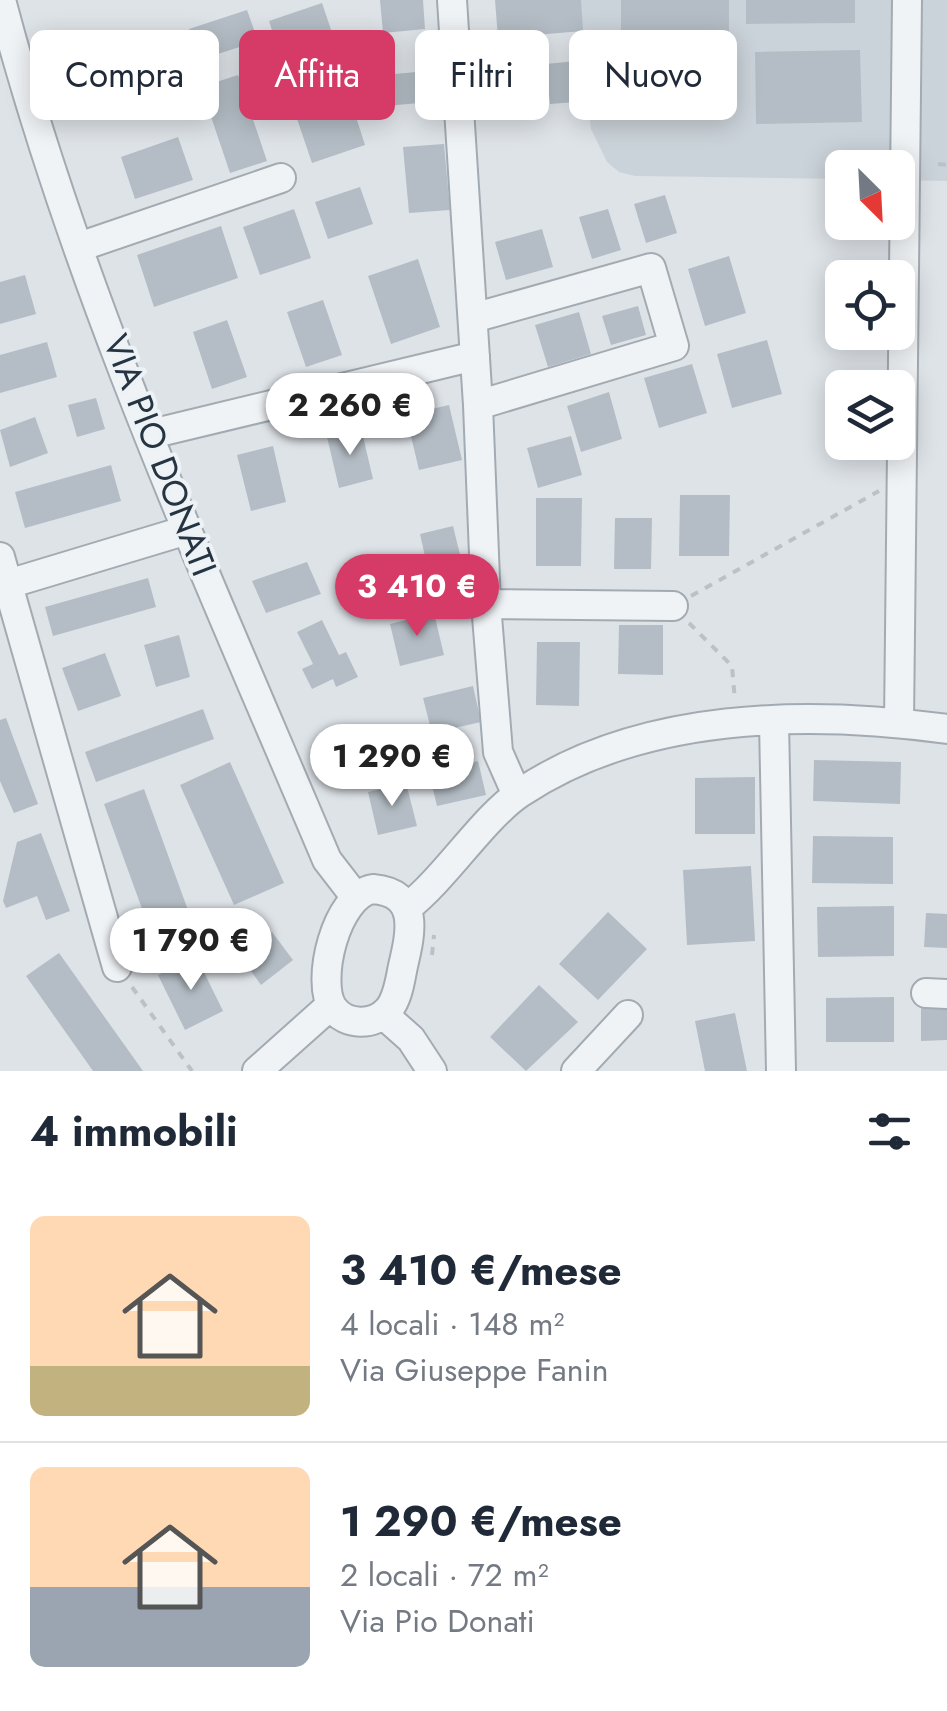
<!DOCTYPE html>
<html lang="it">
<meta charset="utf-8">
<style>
body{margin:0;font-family:Jost,sans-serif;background:#f6f6f7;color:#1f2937;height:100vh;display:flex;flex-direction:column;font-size:38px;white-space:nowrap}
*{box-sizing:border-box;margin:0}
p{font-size:32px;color:#747a83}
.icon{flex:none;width:55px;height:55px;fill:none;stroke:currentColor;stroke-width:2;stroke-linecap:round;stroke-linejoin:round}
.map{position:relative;height:1071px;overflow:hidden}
.drawer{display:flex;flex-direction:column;background:#fff;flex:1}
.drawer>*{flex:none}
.banner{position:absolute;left:30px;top:30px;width:888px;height:90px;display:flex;gap:20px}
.needle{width:65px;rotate:156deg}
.buttons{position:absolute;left:825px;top:150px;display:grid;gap:20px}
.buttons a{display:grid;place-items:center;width:90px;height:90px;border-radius:15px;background:#fff;box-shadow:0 5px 25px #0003;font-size:50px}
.price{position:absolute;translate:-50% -85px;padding:0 22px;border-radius:35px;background:#fff;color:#222;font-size:32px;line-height:65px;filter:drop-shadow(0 2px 5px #0008)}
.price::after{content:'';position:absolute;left:50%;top:60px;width:30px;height:22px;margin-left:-15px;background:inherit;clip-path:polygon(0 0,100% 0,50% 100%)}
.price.active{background:#d63a66;color:#fff}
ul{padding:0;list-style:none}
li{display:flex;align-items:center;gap:30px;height:250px;padding:0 30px}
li+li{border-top:2px solid #e0e1e3}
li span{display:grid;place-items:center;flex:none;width:280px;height:200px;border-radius:15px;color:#555}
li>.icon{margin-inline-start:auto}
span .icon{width:120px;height:120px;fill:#fffc;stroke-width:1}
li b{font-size:42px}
h2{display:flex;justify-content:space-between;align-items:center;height:120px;padding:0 30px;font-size:42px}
.tag{padding:0 35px;border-radius:15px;background:#fff;box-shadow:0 5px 25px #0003;font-size:35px;line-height:90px}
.tag.active{background:#d63a66;color:#fff}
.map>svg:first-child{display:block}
.built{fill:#cbd3da}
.building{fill:#b4bdc5}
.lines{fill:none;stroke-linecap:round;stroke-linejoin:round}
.minor-casing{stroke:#a3abb2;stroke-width:32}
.path{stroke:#bbc1c7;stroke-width:4;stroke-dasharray:8 8;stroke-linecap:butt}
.minor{stroke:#f0f3f6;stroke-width:28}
.labels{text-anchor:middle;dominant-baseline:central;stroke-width:8;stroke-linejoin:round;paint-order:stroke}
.street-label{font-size:35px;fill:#263340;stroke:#edf2f6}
</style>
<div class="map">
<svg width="947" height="1071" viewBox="0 0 947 1071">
<rect width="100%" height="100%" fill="#dee3e8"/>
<path class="built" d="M577,0H947V181L898,180V168H842V179L635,176L619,172L607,162L591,129Z"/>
<path class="building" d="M380,0H423L425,29L383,33Z
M495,0H581L583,31L498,38Z
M621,0H729V74L621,75Z
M746,0H855V23L746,24Z
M322,3L341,59L287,77L269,21Z
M247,10L258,41L199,60L189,29Z
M101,38L115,82L87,91L72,48Z
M860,50L862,122L756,124L755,52Z
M586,60L589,101L550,104L546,64Z
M427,71L430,102L386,106L384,75Z
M238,75L267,161L230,173L201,87Z
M347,89L365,145L312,163L293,107Z
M178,137L193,180L135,199L121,157Z
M444,144L450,210L409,213L403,147Z
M360,187L373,224L328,239L315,202Z
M665,195L677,233L646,243L634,204Z
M294,209L311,258L260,275L243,227Z
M608,209L621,250L592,259L579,217Z
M221,226L238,278L154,307L137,255Z
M542,229L553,267L506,280L495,242Z
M729,256L746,313L705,326L688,269Z
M418,259L440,327L391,344L368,276Z
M25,275L36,314L0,324V282Z
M323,300L342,355L306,367L287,312Z
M638,306L646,335L611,345L602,316Z
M579,312L591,354L548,367L535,325Z
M227,320L247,377L212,389L193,332Z
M767,340L782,394L732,408L717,354Z
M47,342L57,377L0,393V355Z
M692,364L707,413L659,428L644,378Z
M609,392L622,439L581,452L567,406Z
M96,398L105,429L77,437L68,405Z
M449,405L462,460L419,470L406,415Z
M35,417L48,453L10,467L0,430Z
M361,428L373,479L339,488L327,437Z
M571,436L582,475L538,488L527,448Z
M273,446L286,502L251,511L237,455Z
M111,465L121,501L25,528L15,492Z
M680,495H730L729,556H679Z
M536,498H582L581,566H536Z
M615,518H652L651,569H614Z
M453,526L464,571L430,579L420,534Z
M307,562L321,594L266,613L252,581Z
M148,578L156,607L53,636L45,607Z
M434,613L444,655L400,666L390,624Z
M322,620L339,655L346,652L358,677L336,687L333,679L312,689L302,669L313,664L297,632Z
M619,625H663V675L618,674Z
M179,635L190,677L156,687L144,645Z
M537,642H580L579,706L536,705Z
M105,653L121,696L78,711L62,668Z
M473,686L481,722L432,733L423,698Z
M203,709L214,739L96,782L85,752Z
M6,718L38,804L14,813L0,781V720Z
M814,760L901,762L900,804L813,801Z
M478,761L486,795L437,806L429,773Z
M230,762L284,883L234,905L180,785Z
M755,777V834H695V778Z
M406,783L417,826L378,835L368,792Z
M144,789L189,913L149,928L104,804Z
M41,833L70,911L46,920L37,896L6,908L3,901L17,842Z
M813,836L893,837V884L812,883Z
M751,866L755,941L687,945L683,870Z
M894,906V956L818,957L817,907Z
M608,912L647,949L598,1000L559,964Z
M926,913L947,914V948L924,947Z
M272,932L293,960L261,985L240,956Z
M59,953L143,1071H93L26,976Z
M196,956L223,1011L185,1030L158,975Z
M539,985L578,1022L526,1071L490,1037Z
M894,997V1042H826V998Z
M947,1002V1040L921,1041V1003Z
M735,1013L747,1071H705L695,1021Z"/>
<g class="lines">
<g class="minor-casing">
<path id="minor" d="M1,0C79,296 208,579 327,860L354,895
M452,0L478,405L486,604L498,752L517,795
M79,247L281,178
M473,318L651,268L674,346L478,405
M151,434L475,356
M0,557L117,967
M8,584L187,530
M486,604L673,606
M774,722L781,1071
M899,723L907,0
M373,889C420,893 411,932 403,966C400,980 398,999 388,1010C374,1026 346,1026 333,1008C315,982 336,895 373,889Z
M408,907C447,876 483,818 520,793C641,712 807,710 947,729
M926,993L947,994
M384,1015L411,1039L432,1071
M257,1071L331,1005
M576,1071L628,1015"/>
</g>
<path class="path" d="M938,164L947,165
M691,596L879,491
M689,623L732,666L735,701
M432,955L434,935
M132,987L192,1071"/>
<use href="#minor" class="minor"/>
</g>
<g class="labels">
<g class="street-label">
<text transform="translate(160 455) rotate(69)">VIA PIO DONATI</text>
</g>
</g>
</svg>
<div class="buttons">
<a><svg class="needle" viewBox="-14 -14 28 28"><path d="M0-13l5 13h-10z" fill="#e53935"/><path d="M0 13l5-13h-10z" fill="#747a83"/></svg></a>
<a><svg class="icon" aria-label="locate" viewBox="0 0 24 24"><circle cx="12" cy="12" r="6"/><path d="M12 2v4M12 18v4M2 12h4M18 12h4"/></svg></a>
<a><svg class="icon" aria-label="layers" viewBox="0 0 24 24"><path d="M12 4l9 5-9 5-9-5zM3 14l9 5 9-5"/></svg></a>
</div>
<b class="price" style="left:350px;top:458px">2 260 €</b>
<b class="price active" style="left:417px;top:639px">3 410 €</b>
<b class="price" style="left:392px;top:809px">1 290 €</b>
<b class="price" style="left:191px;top:993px">1 790 €</b>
<div class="banner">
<a class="tag">Compra</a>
<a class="tag active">Affitta</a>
<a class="tag">Filtri</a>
<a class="tag">Nuovo</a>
</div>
</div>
<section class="drawer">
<h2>4 immobili<svg class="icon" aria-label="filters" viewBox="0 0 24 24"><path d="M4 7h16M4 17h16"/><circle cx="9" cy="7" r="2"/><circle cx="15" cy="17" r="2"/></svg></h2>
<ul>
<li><span style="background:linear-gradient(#ffd9b3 75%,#c2b280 0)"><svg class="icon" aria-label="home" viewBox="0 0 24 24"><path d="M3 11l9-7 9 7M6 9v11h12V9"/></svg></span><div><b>3 410 €/mese</b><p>4 locali · 148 m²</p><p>Via Giuseppe Fanin</p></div></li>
<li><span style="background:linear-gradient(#ffd9b3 60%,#9aa5b1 0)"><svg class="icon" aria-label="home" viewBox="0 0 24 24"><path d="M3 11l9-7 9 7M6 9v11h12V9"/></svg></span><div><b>1 290 €/mese</b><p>2 locali · 72 m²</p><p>Via Pio Donati</p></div></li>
</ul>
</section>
